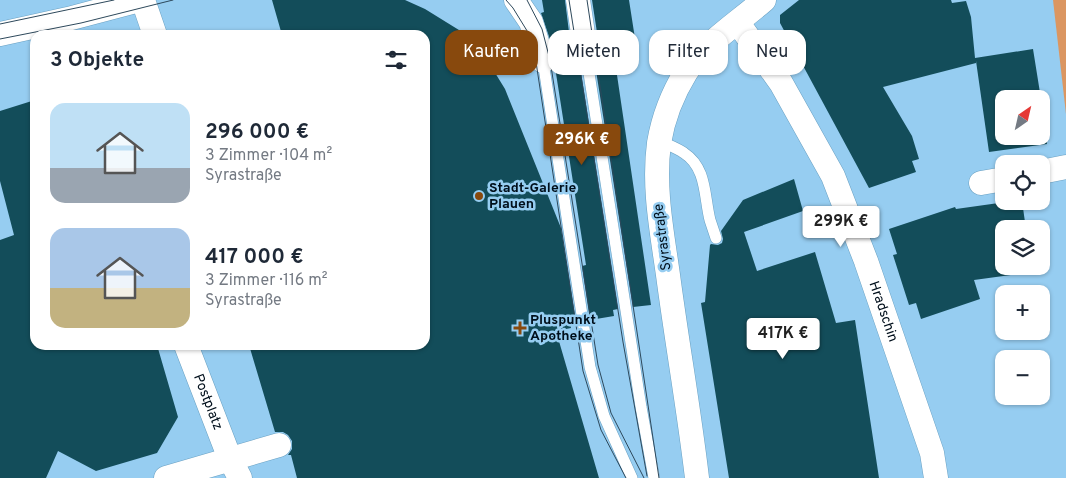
<!DOCTYPE html>
<html lang="de">
<meta charset="utf-8">
<style>
body{margin:0;font-family:Overpass,sans-serif;background:#f2f2f3;color:#1f2937;height:100vh;display:flex;flex-direction:column;font-size:19px;white-space:nowrap}
*{box-sizing:border-box;margin:0}
p{font-size:16px;color:#747a83}
.icon{flex:none;width:28px;height:28px;fill:none;stroke:currentColor;stroke-width:2;stroke-linecap:round;stroke-linejoin:round}
.map{position:relative;flex:1;overflow:hidden}
.side{position:absolute;left:30px;top:30px;width:400px;height:320px;display:flex;flex-direction:column;background:#fff;border-radius:15px;box-shadow:0 1px 4px #0004}
.side>*{flex:none}
.guide{position:absolute;left:445px;top:30px;width:475px;height:45px;display:flex;gap:10px}
.needle{width:32px;rotate:34deg}
.tools{position:absolute;left:995px;top:90px;display:grid;gap:10px}
.tools a{display:grid;place-items:center;width:55px;height:55px;border-radius:10px;background:#fff;box-shadow:0 1px 4px #0004;font-size:25px}
.price{position:absolute;translate:-50% -42px;padding:0 11px;border-radius:5px;background:#fff;color:#222;font-size:16px;line-height:32px;filter:drop-shadow(0 1px 2px #0008)}
.price::after{content:'';position:absolute;left:50%;top:30px;width:15px;height:11px;margin-left:-8px;background:inherit;clip-path:polygon(0 0,100% 0,50% 100%)}
.price.selected{background:#88490d;color:#fff}
ul{padding:0;list-style:none}
li{display:flex;align-items:center;gap:15px;height:125px;padding:0 20px}
li span{display:grid;place-items:center;flex:none;width:140px;height:100px;border-radius:15px;color:#555}
li>.icon{margin-inline-start:auto}
span .icon{width:60px;height:60px;fill:#fffc;stroke-width:1}
li b{font-size:21px}
h2{display:flex;justify-content:space-between;align-items:center;height:60px;padding:0 20px;font-size:21px}
.pill{padding:0 18px;border-radius:15px;background:#fff;box-shadow:0 1px 4px #0004;font-size:18px;line-height:45px}
.pill.selected{background:#88490d;color:#fff}
.map>svg:first-child{display:block}
.grass{fill:#db9661}
.building{fill:#134d5a}
.lines{fill:none;stroke-linecap:round;stroke-linejoin:round}
.lane-casing{stroke:#69a0c2;stroke-width:12}
.street-casing{stroke:#69a0c2;stroke-width:25}
.lane{stroke:#fff;stroke-width:11}
.street{stroke:#fff;stroke-width:24}
.tram{stroke:#2d485b;stroke-width:1}
.poi-dot{fill:#88490d;stroke:#96cdf1;stroke-width:2}
.labels{text-anchor:middle;dominant-baseline:central;stroke-width:5;stroke-linejoin:round;paint-order:stroke}
.poi-label{font-size:14px;font-weight:bold;fill:#000f1b;stroke:#96cdf1;text-anchor:start}
.street-label{font-size:14px;fill:#000f1b;stroke:#96cdf1}
</style>
<div class="map">
<svg width="1066" height="478" viewBox="0 0 1066 478">
<rect width="100%" height="100%" fill="#96cdf1"/>
<path class="grass" d="M1053,0H1066V114Z"/>
<path class="building" d="M272,0H405L425,9L467,35H461L489,63L505,89L561,228L576,322L570,323L571,328L556,331L599,478H297L291,455H288L292,449V441L288,435L283,432H275L249,345H425V35H282Z
M542,0H565L572,56L575,62L580,66L618,309L613,310L614,316L590,320L582,266L586,265L555,67L556,57L541,13L544,12Z
M592,0H629L636,45L613,48L651,305L633,307L595,64L599,59L600,52Z
M799,0H951L952,3L966,1L971,17L975,58L1033,49L1041,99H1004V136H1041V103L1047,144L989,152L976,61V63L883,87L912,136L919,159L912,161L916,172L869,188L780,23V15Z
M35,100V345H157L178,417L157,453L96,471L58,451L46,478H0V240L14,235L0,181V111Z
M794,179L803,211L744,232L757,271L815,252L836,323L855,320L879,478H729L701,303L705,302L710,245L711,244L718,245L722,243L723,239L721,231L743,200Z
M1013,201H1022L1026,229H1004V266H1032V272L974,280L980,299L921,319L916,303L909,305L893,255L897,254L889,229L955,207L956,209Z"/>
<g class="lines">
<g class="lane-casing">
<path id="lane" d="M586,54L641,407L654,478
M543,61L590,367L604,416L632,478
M660,141C668,145 677,148 684,153C707,168 704,196 710,220C712,226 714,232 716,238"/>
</g>
<g class="street-casing">
<g id="street">
<path d="M143,0L155,35"/>
<path d="M516,0L531,22L543,61"/>
<path d="M578,0L586,54"/>
<path id="s1" d="M738,23L781,83L833,176L866,261L932,453L936,478"/>
<path d="M0,34L68,19L140,0"/>
<path d="M1041,172L1066,167"/>
<path d="M981,183L1004,179"/>
<path id="s2" d="M186,345L230,459L240,478"/>
<path d="M166,478L279,445"/>
<path d="M697,478C689,410 677,343 668,275C662,232 653,187 659,143C663,119 673,93 686,72C704,44 739,22 764,0"/>
</g>
</g>
<use href="#lane" class="lane"/>
<use href="#street" class="street"/>
<path class="tram" d="M506,0L513,8L529,34L536,62L583,371L601,430L626,478
M527,0L542,29L550,60L598,365L611,413L644,478
M569,0L623,342L647,476
M587,0L659,478
M0,24L114,0
M0,39L81,23L173,0"/>
</g>
<g class="poi-dot">
<circle cx="479" cy="196" r="5"/>
<path d="M517.5 320.5h5v5h5v5h-5v5h-5v-5h-5v-5h5z"/>
</g>
<g class="labels">
<g class="poi-label">
<text x="489" y="188">Stadt-Galerie<tspan x="489" dy="16">Plauen</tspan></text>
<text x="530" y="320">Pluspunkt<tspan x="530" dy="16">Apotheke</tspan></text>
</g>
<g class="street-label">
<text transform="translate(663 237) rotate(-97)">Syrastraße</text>
<text stroke="none"><textPath href="#s1" startOffset="325">Hradschin</textPath></text>
<text stroke="none"><textPath href="#s2" startOffset="61">Postplatz</textPath></text>
</g>
</g>
</svg>
<div class="tools">
<a><svg class="needle" viewBox="-14 -14 28 28"><path d="M0-13l5 13h-10z" fill="#e53935"/><path d="M0 13l5-13h-10z" fill="#747a83"/></svg></a>
<a><svg class="icon" aria-label="locate" viewBox="0 0 24 24"><circle cx="12" cy="12" r="6"/><path d="M12 2v4M12 18v4M2 12h4M18 12h4"/></svg></a>
<a><svg class="icon" aria-label="layers" viewBox="0 0 24 24"><path d="M12 4l9 5-9 5-9-5zM3 14l9 5 9-5"/></svg></a>
<a>+</a>
<a>−</a>
</div>
<b class="price selected" style="left:582px;top:166px">296K €</b>
<b class="price" style="left:841px;top:248px">299K €</b>
<b class="price" style="left:783px;top:360px">417K €</b>
<div class="guide">
<a class="pill selected">Kaufen</a>
<a class="pill">Mieten</a>
<a class="pill">Filter</a>
<a class="pill">Neu</a>
</div>
<section class="side">
<h2>3 Objekte<svg class="icon" aria-label="filters" viewBox="0 0 24 24"><path d="M4 7h16M4 17h16"/><circle cx="9" cy="7" r="2"/><circle cx="15" cy="17" r="2"/></svg></h2>
<ul>
<li><span style="background:linear-gradient(#bfe0f5 65%,#9aa5b1 0)"><svg class="icon" aria-label="home" viewBox="0 0 24 24"><path d="M3 11l9-7 9 7M6 9v11h12V9"/></svg></span><div><b>296 000 €</b><p>3 Zimmer · 104 m²</p><p>Syrastraße</p></div></li>
<li><span style="background:linear-gradient(#a9c7e8 60%,#c2b280 0)"><svg class="icon" aria-label="home" viewBox="0 0 24 24"><path d="M3 11l9-7 9 7M6 9v11h12V9"/></svg></span><div><b>417 000 €</b><p>3 Zimmer · 116 m²</p><p>Syrastraße</p></div></li>
</ul>
</section>
</div>
